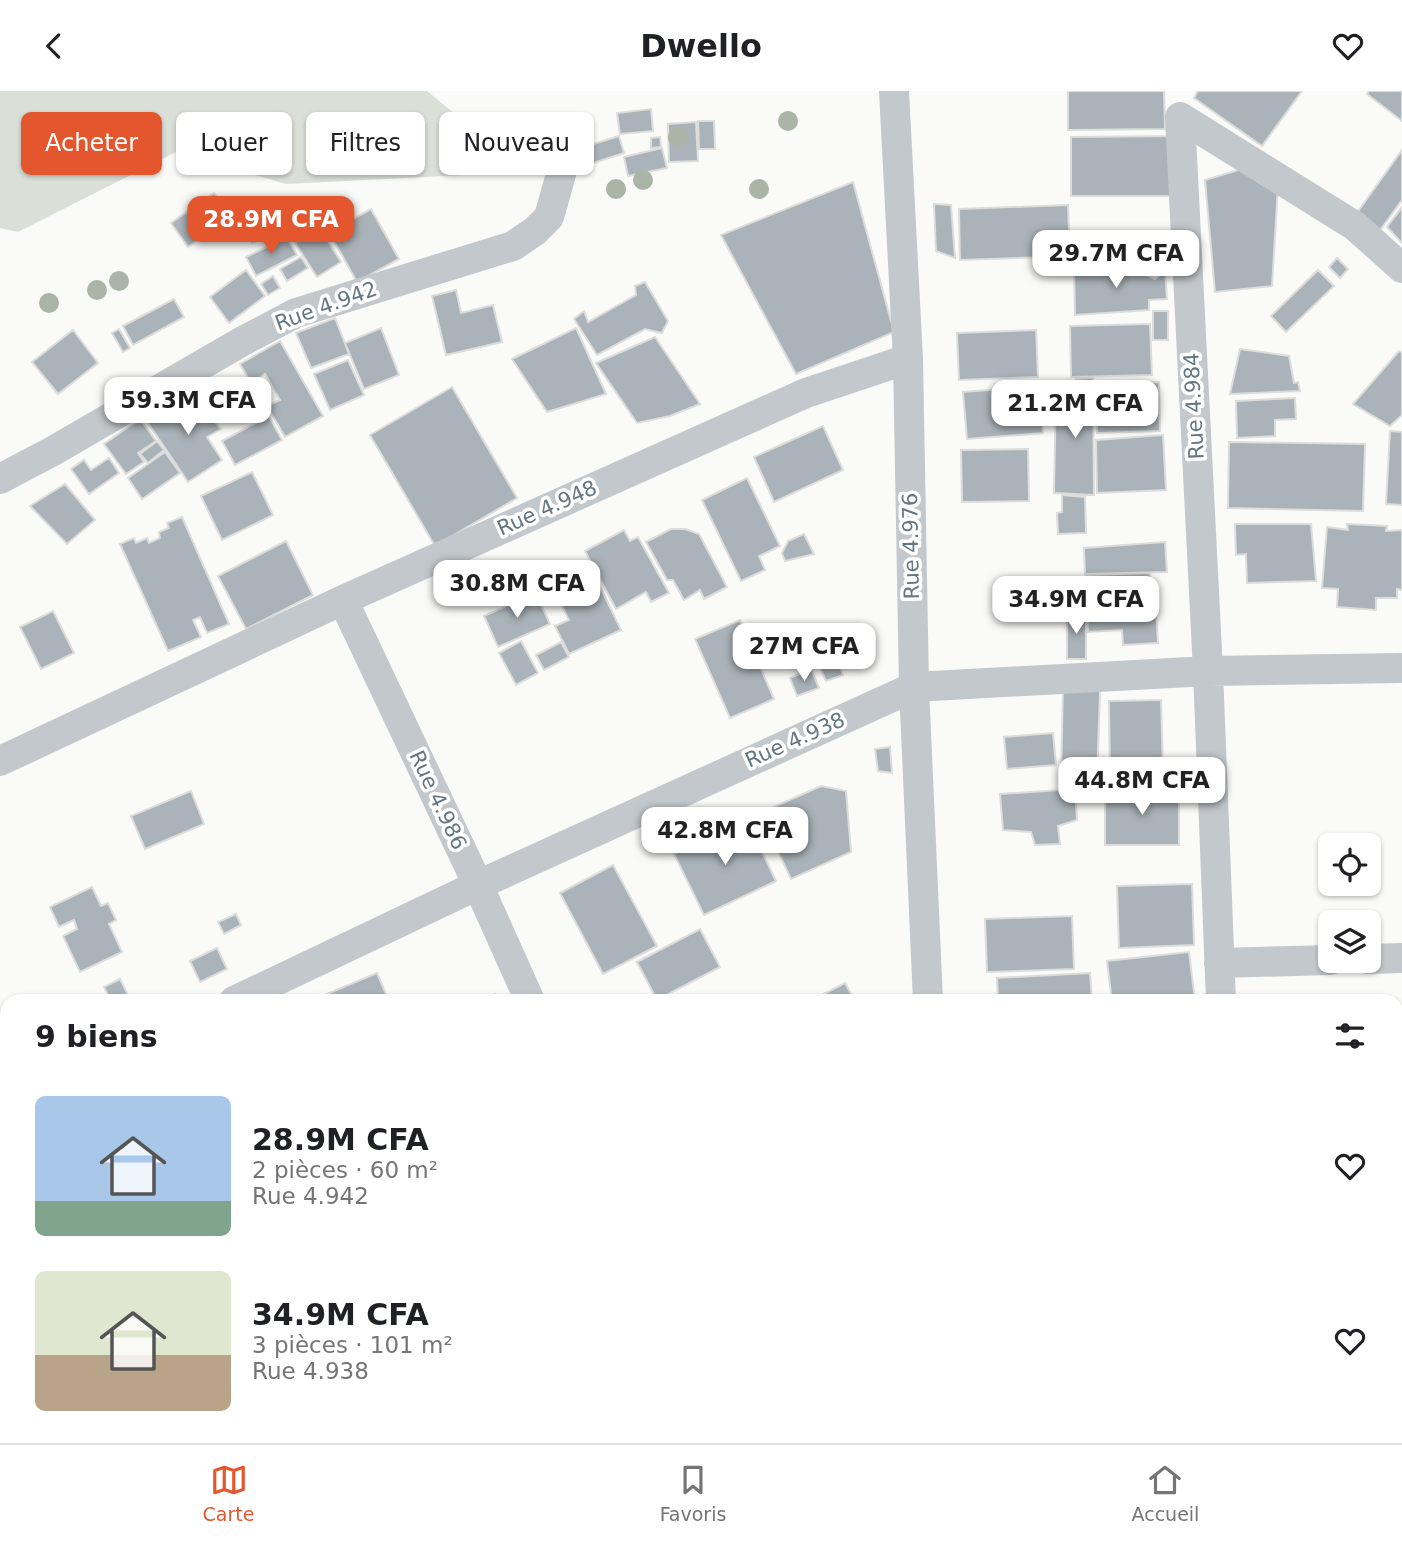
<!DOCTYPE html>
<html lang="fr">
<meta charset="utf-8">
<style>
body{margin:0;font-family:"DejaVu Sans",sans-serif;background:#f2f2f2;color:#202124;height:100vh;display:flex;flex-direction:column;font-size:26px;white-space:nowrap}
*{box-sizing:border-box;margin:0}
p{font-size:23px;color:#757577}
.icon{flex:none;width:38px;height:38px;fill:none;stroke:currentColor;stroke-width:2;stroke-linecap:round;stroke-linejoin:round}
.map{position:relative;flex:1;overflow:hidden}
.panel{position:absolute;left:0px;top:903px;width:1404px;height:450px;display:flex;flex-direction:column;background:#fff;border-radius:21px 21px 0 0;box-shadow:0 2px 5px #0004}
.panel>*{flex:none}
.guide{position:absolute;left:21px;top:21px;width:700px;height:63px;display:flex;gap:14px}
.controls{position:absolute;left:1318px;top:742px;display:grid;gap:14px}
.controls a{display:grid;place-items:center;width:63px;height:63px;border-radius:10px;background:#fff;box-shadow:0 2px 5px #0004;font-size:35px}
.price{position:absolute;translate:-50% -60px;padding:0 16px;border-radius:14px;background:#fff;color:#222;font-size:23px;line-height:46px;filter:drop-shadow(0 2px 4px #0008)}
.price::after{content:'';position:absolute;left:50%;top:42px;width:21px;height:16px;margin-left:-10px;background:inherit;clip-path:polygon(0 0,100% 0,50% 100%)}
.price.selected{background:#e4572e;color:#fff}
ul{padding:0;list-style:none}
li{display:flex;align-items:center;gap:21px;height:175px;padding:0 35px}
li span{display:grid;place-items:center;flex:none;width:196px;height:140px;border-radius:10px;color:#555}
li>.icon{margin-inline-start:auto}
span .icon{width:84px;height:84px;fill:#fffc;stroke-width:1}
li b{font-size:30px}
h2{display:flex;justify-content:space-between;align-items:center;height:84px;padding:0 35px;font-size:30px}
.chip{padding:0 24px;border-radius:10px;background:#fff;box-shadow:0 2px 5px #0004;font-size:24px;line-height:63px}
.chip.selected{background:#e4572e;color:#fff}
header{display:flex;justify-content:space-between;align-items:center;height:91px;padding:0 35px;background:#fff;font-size:32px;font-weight:700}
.menu{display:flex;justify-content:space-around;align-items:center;height:98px;border-top:2px solid #e0e0e0;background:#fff;font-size:19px;color:#757577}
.menu a{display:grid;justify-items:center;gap:4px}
.menu .selected{color:#e4572e}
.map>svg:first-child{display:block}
.green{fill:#dadfd7}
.building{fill:#aab3b9;stroke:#dcdcda;stroke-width:2}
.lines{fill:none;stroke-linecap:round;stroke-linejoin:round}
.street{stroke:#c3c8cc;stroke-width:30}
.tree{fill:#aab4a7}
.labels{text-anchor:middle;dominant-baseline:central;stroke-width:7;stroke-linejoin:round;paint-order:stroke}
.street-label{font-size:21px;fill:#657683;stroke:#fff}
</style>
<header><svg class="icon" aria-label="back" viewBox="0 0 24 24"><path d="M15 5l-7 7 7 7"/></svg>Dwello<svg class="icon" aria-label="heart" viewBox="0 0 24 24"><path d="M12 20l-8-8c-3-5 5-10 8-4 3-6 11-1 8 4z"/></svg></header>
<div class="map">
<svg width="1402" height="1352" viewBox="0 0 1402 1352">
<rect width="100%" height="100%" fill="#fafaf8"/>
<path class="green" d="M0,0H427L503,63L464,84L286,93L176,61L18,141L0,137Z"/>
<path class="building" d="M1068,0H1164L1165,38L1068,39Z
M1198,0H1302L1262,55L1194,7Z
M1369,0H1402V30L1367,3Z
M651,18L653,40L620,43L617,22Z
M698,30H714L715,58H699Z
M696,31L698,70L669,71L668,33Z
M619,45L624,62L575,78L570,60Z
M1175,45L1176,105H1071V46Z
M660,46L661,56L651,57V47Z
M662,57L667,77L628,85L624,66Z
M1402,59V109L1378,142L1354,126Z
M1245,77L1278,94L1272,195L1215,201L1205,89Z
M853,91L894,241L796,283L721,144Z
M214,102L231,125L188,156L171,132Z
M934,113L951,114L955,167L936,160Z
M1068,114L1070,165L960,169L959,118Z
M1402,116V152L1387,136Z
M371,118L399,168L357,191L329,141Z
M272,125L279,139L252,152L246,137Z
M319,136L341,171L317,186L295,152Z
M287,146L297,164L256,185L246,166Z
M1147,160L1161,162L1159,181L1145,180Z
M301,166L308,177L287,190L280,178Z
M1337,167L1348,178L1340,187L1329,176Z
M1142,174L1146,184L1155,188L1165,180L1167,208L1149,209V219L1075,224L1074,178Z
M246,179L265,205L229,232L210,206Z
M1318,179L1334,195L1286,241L1271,225Z
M273,185L280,197L268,204L261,193Z
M645,191L668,230L662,242L645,238L597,264L574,228L584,220L588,231L636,204L635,195Z
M456,199L461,222L493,214L502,251L446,264L432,205Z
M174,208L184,226L133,254L123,235Z
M1153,220H1168V249H1153Z
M335,227L349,263L311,277L296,242Z
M1150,233L1152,284L1071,286L1070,235Z
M381,237L399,284L364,298L345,252Z
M576,237L606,303L547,321L512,268Z
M119,238L130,257L123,261L112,242Z
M73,239L98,272L58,303L32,271Z
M1036,239L1038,286L959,289L957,242Z
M655,246L700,313L670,325L637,332L596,272Z
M280,250L323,325L285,346L267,315L280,309L265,283L251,292L240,273Z
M1240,258L1289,265L1294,292L1298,291L1300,300L1230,303Z
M1399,260L1402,262V324L1390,335L1353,313Z
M348,269L364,304L330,319L314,283Z
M1093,287L1094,404L1054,402L1056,298L1076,297V288Z
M1159,291L1160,340L1097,342L1095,293Z
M1039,295L1043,342L967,348L963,301Z
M452,296L517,407L435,455L370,344Z
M194,305L221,338L207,346L222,369L188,391L148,332Z
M1295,307L1296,328L1275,329V345L1237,347L1236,310Z
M261,310L267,321L248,331L242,320Z
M269,325L282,349L235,374L222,350Z
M140,328L156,350L138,362L144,371L126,383L104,353Z
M823,335L843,379L774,411L754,366Z
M1390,340L1402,341V414L1386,413Z
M1163,344L1166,399L1097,402L1096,349Z
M157,350L164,359L148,372L140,363Z
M1229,351L1365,353L1363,420L1228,417Z
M1028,358L1029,410L962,411L961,359Z
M165,361L180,382L142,408L128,387Z
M109,367L119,382L89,403L71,378L84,369L91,379Z
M252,381L273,424L222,449L201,405Z
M747,387L780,455L759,465L765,479L741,490L702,409Z
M65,393L95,429L67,453L30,415Z
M1062,404L1085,406L1086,442L1058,443L1057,422L1062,421Z
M182,426L229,533L207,542L200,526L193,529L201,546L168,560L120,453L134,447L136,452L147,447L149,452L160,447L159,441L169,437L167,432Z
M1235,433H1311L1316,490L1247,492L1246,463L1236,464Z
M1347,433L1387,435L1386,440L1402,439V499L1397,498V507H1376V519L1337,516L1338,498L1322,497L1327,436L1348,439Z
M671,438H685L699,443L727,496L704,508L700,499L684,509L673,489H667L646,451Z
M624,439L630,450L638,446L669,502L651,511L646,501L616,518L585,460Z
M804,443L814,463L785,470L782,462L788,450Z
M286,450L313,504L246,538L218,485Z
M1165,451L1167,481L1085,483L1084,457Z
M593,481L621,539L569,563L555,535L569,529L554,499Z
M1150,482L1151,501L1087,503L1086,484Z
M536,502L550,533L498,556L484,525Z
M1155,502L1158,552L1123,554L1122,539L1088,541L1086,506Z
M53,520L74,562L41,578L20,536Z
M1067,522H1086V568H1067Z
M740,529L774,608L730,627L695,548Z
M521,550L538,582L516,594L499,562Z
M861,550L867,566L848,574L841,558Z
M561,551L569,566L544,579L536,564Z
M838,570L843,584L826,590L820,577Z
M811,578L819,597L797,605L790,587Z
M1063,598L1100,599L1097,689L1061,688Z
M1161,609L1163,682L1110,683L1109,610Z
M1053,642L1056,674L1007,678L1004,646Z
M890,656L892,682L878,680L875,658Z
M821,695L846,700L851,761L791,788L760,722Z
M1105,697H1179V754H1105Z
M1075,698L1077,729L1058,735L1060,753L1035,754L1031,741L1003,739L1000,703Z
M191,700L204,733L145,758L131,725Z
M746,728L776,790L704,824L674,763Z
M613,774L657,855L603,883L560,802Z
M1192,793L1194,854L1119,857L1117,795Z
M92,796L101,815L108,812L116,829L109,833L122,861L80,881L63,845L77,838L74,829L59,836L50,816Z
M236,823L241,834L224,843L218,831Z
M1072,825L1074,878L987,881L985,828Z
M700,838L720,876L657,909L637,871Z
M217,857L227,878L200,891L190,870Z
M1189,861L1195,910H1112L1107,870Z
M377,882L389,910H310Z
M1090,882L1092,910H998L997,887Z
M120,888L131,910H111L104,896Z
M845,892L855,910H810Z
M495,903L499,910H483Z
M105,1346H199L195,1349L197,1352H97Z
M1050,1346H1093V1352H1050Z
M1100,1346H1181V1352H1100Z"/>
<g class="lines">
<path class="street" d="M894,0L908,268L914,596L928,910
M0,388L53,360L241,251L296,222L513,155L535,140L549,126L572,44
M343,509L478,794L530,910
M0,670L343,509L806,302L908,268
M1368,868L1402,867
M1219,872L1330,869
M234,910L478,794L914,596L1208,580L1402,577
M1221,910L1208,580L1180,26L1355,135L1402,177
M0,1037L7,1047
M1396,1101H1402
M0,1278L7,1273
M1396,1317H1402
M955,1346L956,1352"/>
</g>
<g class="tree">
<circle cx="788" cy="30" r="10"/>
<circle cx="678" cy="46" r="10"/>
<circle cx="643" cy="89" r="10"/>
<circle cx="616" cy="98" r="10"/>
<circle cx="759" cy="98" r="10"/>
<circle cx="119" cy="190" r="10"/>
<circle cx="97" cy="199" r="10"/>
<circle cx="49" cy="212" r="10"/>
</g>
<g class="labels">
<g class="street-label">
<text transform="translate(326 215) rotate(-20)">Rue 4.942</text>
<text transform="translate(1194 315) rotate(-93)">Rue 4.984</text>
<text transform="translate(547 417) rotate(-24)">Rue 4.948</text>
<text transform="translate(911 455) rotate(-91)">Rue 4.976</text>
<text transform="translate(795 649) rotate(-24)">Rue 4.938</text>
<text transform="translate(438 709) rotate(65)">Rue 4.986</text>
</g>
</g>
</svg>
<div class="controls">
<a><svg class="icon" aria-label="locate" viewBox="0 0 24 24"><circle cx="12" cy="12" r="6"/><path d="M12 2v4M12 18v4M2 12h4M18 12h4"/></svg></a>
<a><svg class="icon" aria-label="layers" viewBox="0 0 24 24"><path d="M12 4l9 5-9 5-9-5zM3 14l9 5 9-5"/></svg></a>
</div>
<b class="price selected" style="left:271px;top:165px">28.9M CFA</b>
<b class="price" style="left:1116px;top:199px">29.7M CFA</b>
<b class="price" style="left:188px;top:346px">59.3M CFA</b>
<b class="price" style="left:1075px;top:349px">21.2M CFA</b>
<b class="price" style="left:517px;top:529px">30.8M CFA</b>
<b class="price" style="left:1076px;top:545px">34.9M CFA</b>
<b class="price" style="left:804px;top:592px">27M CFA</b>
<b class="price" style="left:1142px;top:726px">44.8M CFA</b>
<b class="price" style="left:725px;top:776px">42.8M CFA</b>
<div class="guide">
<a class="chip selected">Acheter</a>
<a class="chip">Louer</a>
<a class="chip">Filtres</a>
<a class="chip">Nouveau</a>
</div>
<section class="panel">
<h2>9 biens<svg class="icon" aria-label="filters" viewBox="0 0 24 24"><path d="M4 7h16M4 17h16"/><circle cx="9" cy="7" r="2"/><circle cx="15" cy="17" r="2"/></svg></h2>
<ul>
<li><span style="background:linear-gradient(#a9c7e8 75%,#7fa58c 0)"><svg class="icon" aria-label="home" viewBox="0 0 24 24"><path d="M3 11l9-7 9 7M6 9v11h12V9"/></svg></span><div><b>28.9M CFA</b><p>2 pièces · 60 m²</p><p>Rue 4.942</p></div><svg class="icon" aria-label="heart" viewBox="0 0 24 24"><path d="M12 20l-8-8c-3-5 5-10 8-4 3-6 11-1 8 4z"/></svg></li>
<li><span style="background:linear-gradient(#dfe7d0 60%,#b9a48a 0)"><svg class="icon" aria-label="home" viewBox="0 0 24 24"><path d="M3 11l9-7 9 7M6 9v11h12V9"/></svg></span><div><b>34.9M CFA</b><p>3 pièces · 101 m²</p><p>Rue 4.938</p></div><svg class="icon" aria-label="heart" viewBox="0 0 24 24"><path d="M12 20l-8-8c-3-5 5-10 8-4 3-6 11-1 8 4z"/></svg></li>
</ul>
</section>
</div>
<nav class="menu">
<a class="selected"><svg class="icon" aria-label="map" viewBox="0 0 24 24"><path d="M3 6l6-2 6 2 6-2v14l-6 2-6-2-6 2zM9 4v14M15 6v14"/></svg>Carte</a>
<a><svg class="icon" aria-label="saved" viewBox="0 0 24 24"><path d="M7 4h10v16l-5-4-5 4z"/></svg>Favoris</a>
<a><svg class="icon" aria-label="home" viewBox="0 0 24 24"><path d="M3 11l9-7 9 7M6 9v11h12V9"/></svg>Accueil</a>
</nav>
